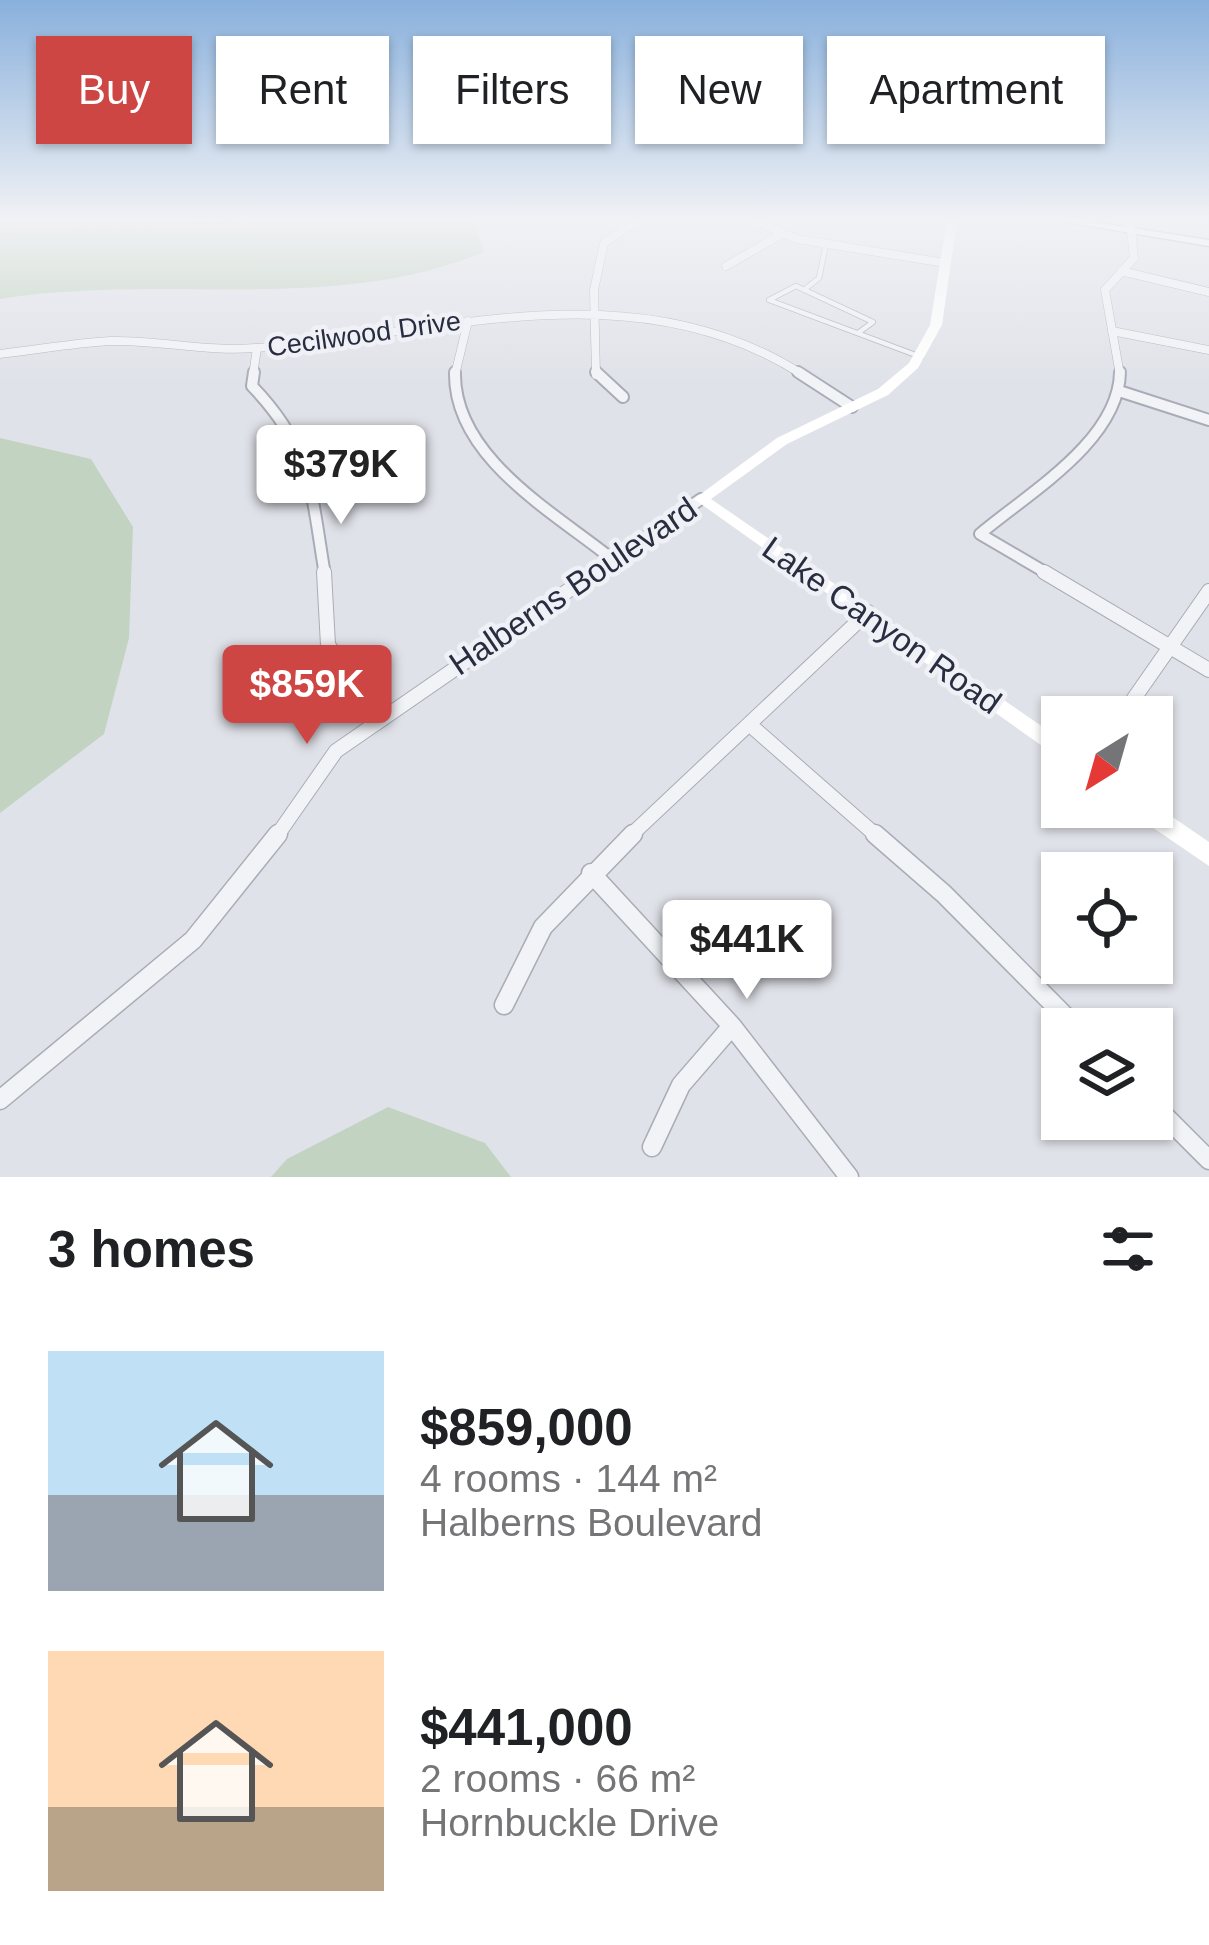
<!DOCTYPE html>
<meta charset="utf-8">
<style>
body{margin:0;font-family:Arial,sans-serif;background:#f2f2f2;color:#202124;height:100vh;display:flex;flex-direction:column;font-size:45px;white-space:nowrap}
*{box-sizing:border-box;margin:0}
p{font-size:39px;color:#757577}
.icon{flex:none;width:66px;height:66px;fill:none;stroke:currentColor;stroke-width:2;stroke-linecap:round;stroke-linejoin:round}
.map{position:relative;height:1177px;overflow:hidden}
.sheet{display:flex;flex-direction:column;background:#fff;flex:1}
.sheet>*{flex:none}
.guide{position:absolute;left:36px;top:36px;width:1137px;height:108px;display:flex;gap:24px}
.needle{width:78px;rotate:217deg}
.buttons{position:absolute;left:1041px;top:696px;display:grid;gap:24px}
.buttons a{display:grid;place-items:center;width:132px;height:132px;border-radius:0px;background:#fff;box-shadow:0 3px 9px #0004;font-size:60px}
.price{position:absolute;translate:-50% -102px;padding:0 27px;border-radius:12px;background:#fff;color:#222;font-size:39px;line-height:78px;filter:drop-shadow(0 3px 6px #0008)}
.price::after{content:'';position:absolute;left:50%;top:72px;width:36px;height:27px;margin-left:-18px;background:inherit;clip-path:polygon(0 0,100% 0,50% 100%)}
.price.active{background:#ce4644;color:#fff}
ul{padding:0;list-style:none}
li{display:flex;align-items:center;gap:36px;height:300px;padding:0 48px}
li span{display:grid;place-items:center;flex:none;width:336px;height:240px;border-radius:0px;color:#555}
li>.icon{margin-inline-start:auto}
span .icon{width:144px;height:144px;fill:#fffc;stroke-width:1}
li b{font-size:51px}
h2{display:flex;justify-content:space-between;align-items:center;height:144px;padding:0 48px;font-size:51px}
.tag{padding:0 42px;border-radius:0px;background:#fff;box-shadow:0 3px 9px #0004;font-size:42px;line-height:108px}
.tag.active{background:#ce4644;color:#fff}
.map>svg:first-child{display:block}
.green{fill:#c2d3c1}
.lines{fill:none;stroke-linecap:round;stroke-linejoin:round}
.lane-casing{stroke:#a9acb6;stroke-width:6}
.street-far3-casing{stroke:#a9acb6;stroke-width:9}
.street-far2-casing{stroke:#a9acb6;stroke-width:14}
.street-far1-casing{stroke:#a9acb6;stroke-width:16}
.street-casing{stroke:#a9acb6;stroke-width:21}
.primary-casing{stroke:#9fa4b4;stroke-width:3}
.path{stroke:#bdc0c7;stroke-width:3;stroke-dasharray:6 6;stroke-linecap:butt}
.lane{stroke:#f2f3f7;stroke-width:4.5}
.street-far3{stroke:#f2f3f7;stroke-width:8}
.street-far2{stroke:#f2f3f7;stroke-width:10}
.street-far1{stroke:#f2f3f7;stroke-width:14}
.street{stroke:#f2f3f7;stroke-width:18}
.secondary{fill:#fff;fill-rule:evenodd}
.primary{fill:#fff;fill-rule:evenodd}
.labels{text-anchor:middle;dominant-baseline:central;stroke-width:9;stroke-linejoin:round;paint-order:stroke}
.far-street-label{font-size:27px;fill:#282d40;stroke:#eff1f6}
.street-label{font-size:33px;fill:#282d40;stroke:#eff1f6}
</style>
<div class="map">
<svg width="1209" height="1177" viewBox="0 0 1209 1177">
<rect width="100%" height="100%" fill="#e0e2e9"/>
<path class="green" d="M0,220H474L484,252C332,315 159,273 0,299Z
M0,438L91,459L133,527L129,638L104,734L0,813Z
M388,1107L485,1143L511,1177H271L287,1159Z"/>
<g class="lines">
<g class="lane-casing">
<path id="lane" d="M804,290L819,278L826,244
M858,333L873,322L796,286L769,300L921,357"/>
</g>
<g class="street-far3-casing">
<path id="street-far3" d="M751,220L797,239L945,263
M726,266L782,234
M1121,271L1209,292
M1112,331L1209,350
M0,354C36,350 73,343 110,341C159,340 207,352 256,348C439,335 634,266 803,375
M253,375L257,348
M455,375L468,321
M596,375L594,290L604,243L639,220
M1120,375L1105,290L1134,258L1130,220"/>
</g>
<g class="street-far2-casing">
<path id="street-far2" d="M254,372L252,386C313,449 311,493 325,575
M455,372C453,457 555,513 612,559
M596,372L623,397
M798,372L852,407
M1119,391L1209,420
M590,575L701,499
M1050,575L980,534C1027,494 1119,441 1120,372"/>
</g>
<g class="street-far1-casing">
<path id="street-far1" d="M324,572L328,645L381,718
M1044,572L1209,670
M1121,717L1209,591
M749,724L878,837
M276,837L336,751L595,572
M629,837L868,612"/>
</g>
<g class="street-casing">
<path id="street" d="M875,834L944,894L1078,1029
M591,873L732,1026L849,1177
M504,1005L543,927L633,834
M0,1100L193,940L278,834
M1152,1103L1209,1160
M652,1147L681,1085L732,1026"/>
</g>
<g class="primary-casing">
<path id="primary" d="M1054,220H1080L1209,240V246Z"/>
</g>
<path class="path" d="M0,235L244,220"/>
<use href="#lane" class="lane"/>
<use href="#street-far3" class="street-far3"/>
<use href="#street-far2" class="street-far2"/>
<use href="#street-far1" class="street-far1"/>
<use href="#street" class="street"/>
<path class="secondary" d="M947,220H957L942,325L918,368L888,395L787,444L711,499L1062,740V760L694,499L777,438L878,389L909,363L930,325Z
M1152,803L1209,842V866L1133,814L1130,807H1152Z"/>
<use href="#primary" class="primary"/>
</g>
<linearGradient id="sky" x2="0" y2="1"><stop stop-color="#89b0dc"/><stop offset="0.57" stop-color="#f1f2f5"/><stop offset="1" stop-color="#f1f2f5" stop-opacity="0"/></linearGradient>
<rect width="1209" height="385" fill="url(#sky)"/>
<g class="labels">
<g class="far-street-label">
<text transform="translate(364 334) rotate(-8)">Cecilwood Drive</text>
</g>
<g class="street-label">
<text transform="translate(573 586) rotate(-34)">Halberns Boulevard</text>
<text transform="translate(882 625) rotate(35)">Lake Canyon Road</text>
</g>
</g>
</svg>
<div class="buttons">
<a><svg class="needle" viewBox="-14 -14 28 28"><path d="M0-13l5 13h-10z" fill="#e53935"/><path d="M0 13l5-13h-10z" fill="#757577"/></svg></a>
<a><svg class="icon" aria-label="locate" viewBox="0 0 24 24"><circle cx="12" cy="12" r="6"/><path d="M12 2v4M12 18v4M2 12h4M18 12h4"/></svg></a>
<a><svg class="icon" aria-label="layers" viewBox="0 0 24 24"><path d="M12 4l9 5-9 5-9-5zM3 14l9 5 9-5"/></svg></a>
</div>
<b class="price" style="left:341px;top:527px">$379K</b>
<b class="price active" style="left:307px;top:747px">$859K</b>
<b class="price" style="left:747px;top:1002px">$441K</b>
<div class="guide">
<a class="tag active">Buy</a>
<a class="tag">Rent</a>
<a class="tag">Filters</a>
<a class="tag">New</a>
<a class="tag">Apartment</a>
</div>
</div>
<section class="sheet">
<h2>3 homes<svg class="icon" aria-label="filters" viewBox="0 0 24 24"><path d="M4 7h16M4 17h16"/><circle cx="9" cy="7" r="2"/><circle cx="15" cy="17" r="2"/></svg></h2>
<ul>
<li><span style="background:linear-gradient(#bfe0f5 60%,#9aa5b1 0)"><svg class="icon" aria-label="home" viewBox="0 0 24 24"><path d="M3 11l9-7 9 7M6 9v11h12V9"/></svg></span><div><b>$859,000</b><p>4 rooms · 144 m²</p><p>Halberns Boulevard</p></div></li>
<li><span style="background:linear-gradient(#ffd9b3 65%,#b9a48a 0)"><svg class="icon" aria-label="home" viewBox="0 0 24 24"><path d="M3 11l9-7 9 7M6 9v11h12V9"/></svg></span><div><b>$441,000</b><p>2 rooms · 66 m²</p><p>Hornbuckle Drive</p></div></li>
</ul>
</section>
